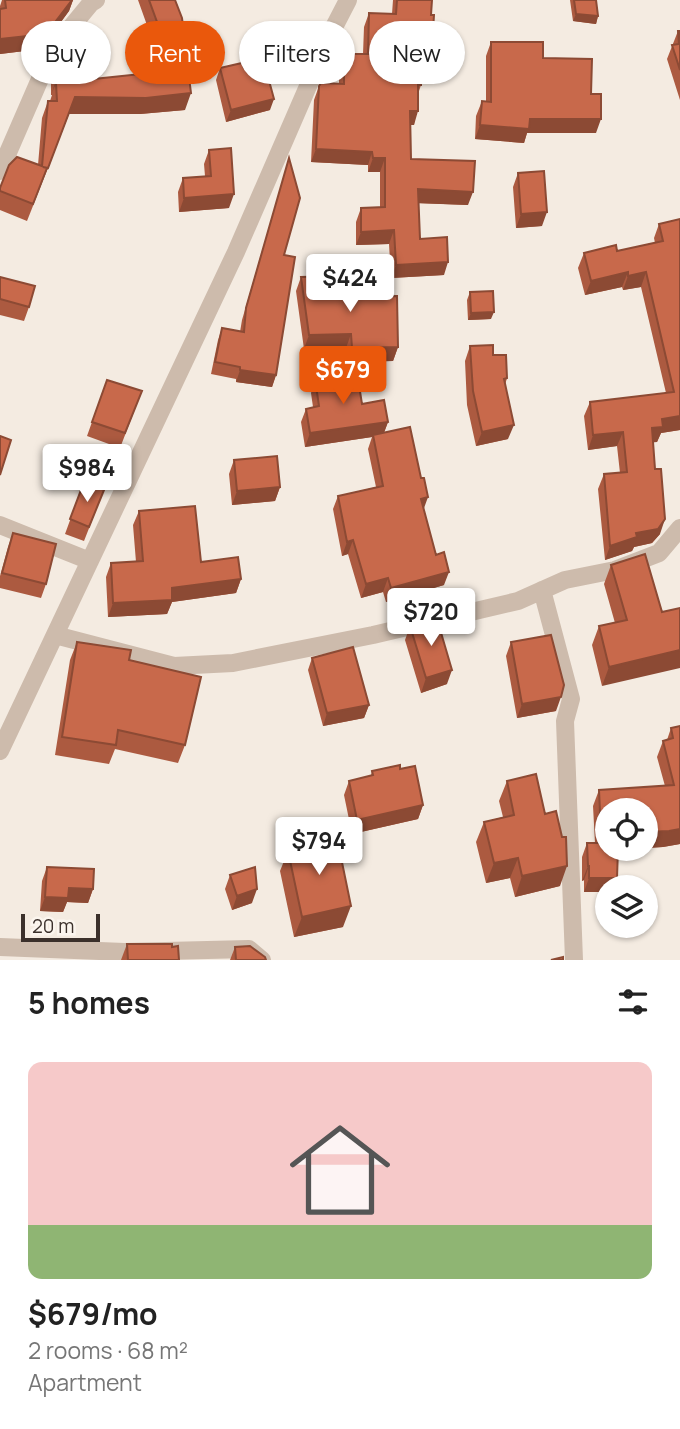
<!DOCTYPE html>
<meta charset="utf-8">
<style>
body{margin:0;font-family:Manrope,sans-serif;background:#f6f6f6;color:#222;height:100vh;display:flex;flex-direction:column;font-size:26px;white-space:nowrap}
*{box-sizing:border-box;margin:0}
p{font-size:23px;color:#767676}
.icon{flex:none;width:38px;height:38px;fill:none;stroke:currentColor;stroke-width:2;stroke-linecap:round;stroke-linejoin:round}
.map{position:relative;height:960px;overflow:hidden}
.details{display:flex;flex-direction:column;background:#fff;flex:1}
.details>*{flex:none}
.guide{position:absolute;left:21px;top:21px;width:639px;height:63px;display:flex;gap:14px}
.tools{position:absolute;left:595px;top:798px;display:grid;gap:14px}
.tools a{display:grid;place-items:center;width:63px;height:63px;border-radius:50%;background:#fff;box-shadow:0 2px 5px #0004;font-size:35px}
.scale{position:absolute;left:21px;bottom:18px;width:79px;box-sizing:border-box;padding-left:7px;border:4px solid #3b302b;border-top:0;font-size:19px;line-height:24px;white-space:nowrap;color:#3b302b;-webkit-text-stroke:5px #fbf5ee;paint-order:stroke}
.price{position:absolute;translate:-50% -60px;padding:0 16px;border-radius:7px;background:#fff;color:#222;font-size:23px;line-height:46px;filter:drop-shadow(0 2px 4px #0008)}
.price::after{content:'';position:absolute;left:50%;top:42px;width:21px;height:16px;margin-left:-10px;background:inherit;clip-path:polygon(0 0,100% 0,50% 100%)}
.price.active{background:#ea580c;color:#fff}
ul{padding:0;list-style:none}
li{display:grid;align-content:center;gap:14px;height:371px;padding:0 28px}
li+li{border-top:2px solid #e0e0e0}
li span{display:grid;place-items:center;height:217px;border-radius:14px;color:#555}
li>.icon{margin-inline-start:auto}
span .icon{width:126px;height:126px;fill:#fffc;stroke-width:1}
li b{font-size:30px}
h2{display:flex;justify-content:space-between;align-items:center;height:84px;padding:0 28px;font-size:30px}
.chip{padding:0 24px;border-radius:32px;background:#fff;box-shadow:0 2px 5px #0004;font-size:24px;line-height:63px}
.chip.active{background:#ea580c;color:#fff}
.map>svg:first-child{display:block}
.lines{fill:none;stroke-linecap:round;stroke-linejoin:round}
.street{stroke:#cdbbac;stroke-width:18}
.wall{fill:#ac5a40}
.shaded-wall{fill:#8c4a34}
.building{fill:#c8694b;stroke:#8c4a34;stroke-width:2}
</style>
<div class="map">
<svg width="680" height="960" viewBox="0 0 680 960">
<rect width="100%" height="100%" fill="#f4ebe1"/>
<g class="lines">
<path class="street" d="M0,171L53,49L91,3L96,0
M0,525L90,561
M542,590L571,699L565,721L574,960
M55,635L174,666L233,663L373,635L518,601L565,580L615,570L659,553L680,528
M0,751L236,252L332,31L348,0
M0,947L124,952L249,949L262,960"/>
</g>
<path class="wall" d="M2,0H73L69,11L41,49L0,54V6Z
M138,0H175L178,49L158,56Z
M393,0H432L431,15V61L426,75H421V85L418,94L414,125H411V159L468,205L418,203L420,239L444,275L391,278L389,244L356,245V222L361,208L380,207V172H368V165L311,162L314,100L319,86L339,84V67L344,54H363L364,27L369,13L392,14Z
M570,0H596L598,16L596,24L573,21Z
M678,31H680V100L667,59Z
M491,42L543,58L591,94L596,133H527L524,143L475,139L476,116L482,101L486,102V56Z
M59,61L82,80L185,110L140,114H69L27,221L0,210V188L38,165L42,118L48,101H50L52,95H51V82Z
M220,68H244L270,110L226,122L216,80Z
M209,150L229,208L179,212L178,192L183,178L205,176L204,164Z
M289,158L276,375L272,387L236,382V379L211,374L218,340L222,328L240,332L242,320Z
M518,173L542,226L516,228L513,187Z
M680,219V430L661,433L657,442H653L660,534L652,543L634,547L632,551L605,560L598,489L604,474L620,473L617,446L588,450L584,416L590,402L666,393L641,287L623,290L622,287L585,295L578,268L584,253L617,251L655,243L654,238L659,224Z
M0,277L29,307L24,321L0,315Z
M301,277L338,297L398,347L393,361L347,362L346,348L304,349L296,291Z
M470,292L491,319L468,320L467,300Z
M470,346L493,355L507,378L505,385L508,439L476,446L467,405L465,361Z
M315,379L362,404L388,422L384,433L423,509L444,585L386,602L383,592L361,598L348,554L342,556L333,509L338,496L376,487L368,449L372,437L305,447L301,422L306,409L313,407L311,393Z
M107,380L142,391L120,448L87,436Z
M234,460L280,487L275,501L232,505L229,474Z
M84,482L104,490L84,541L65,534Z
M139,511L201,562L241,579L236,593L172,602L167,614L108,617L106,577L111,563L136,562L133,525Z
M13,533L46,584L41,598L0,588V576L8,547Z
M611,565L662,612L602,686L592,645L599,626L615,623L604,584Z
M410,626L447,684L421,693L405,640Z
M77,642L129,660L185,745L178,763L115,749L109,764L55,755L70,660Z
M511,642L556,711L517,718L506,656Z
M312,658L369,705L364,718L323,726L308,670Z
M680,726V844L663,847L646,848V810L618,849L617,878L614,887H607V892H584V880L582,881V857L587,843H595L593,806L599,790L665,786L657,757L663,741L667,740L671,728Z
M372,771L423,805L418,819L352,834L344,795L349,781L371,776Z
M507,781L560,886L515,897L510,878L486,883L476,842L484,822L503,817L499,801Z
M288,851L343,927L294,937L280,871Z
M47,867L93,889L88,903L67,902L63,912L40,911L42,881Z
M230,875L252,903L232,910L225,889Z
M127,944L172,947L179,960H121Z
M235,947L266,960H230Z"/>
<path class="shaded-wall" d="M72,0H73L69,11L41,49L0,54V39Z
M576,14L598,16L596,24L573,21Z
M184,34L178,49L158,56L164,41Z
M96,44L81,85L56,83L51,95L58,75Z
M422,61H431L426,75L417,74Z
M191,93L185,110L140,114H69L27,221L75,97Z
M274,99L270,110L226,122L231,110Z
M410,111H418L414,125H406Z
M530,119H601L596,133H527L524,143L475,139L480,125Z
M316,149L372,152L368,165L311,162Z
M373,158H385L380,172H368Z
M418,189L473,192L468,205L413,203Z
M234,194L229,208L179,212L184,198Z
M547,212L542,226L516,228L521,214Z
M394,230L389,244L356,245L361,232Z
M448,262L444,275L391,278L396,265Z
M628,272L622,287L585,295L591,281Z
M646,272L641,287L623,290L628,276Z
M494,312L491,319L468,320L471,313Z
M351,334L346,348L304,349L309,335Z
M398,347L393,361L347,362L352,348Z
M240,370L276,375L272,387L236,382Z
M680,416V430L661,433L657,442L647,443L652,428L662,419Z
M388,422L383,435H373L372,437L305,447L310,433Z
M514,425L508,439L476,446L482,432Z
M623,432L617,446L588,450L593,435Z
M280,487L275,501L232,505L237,491Z
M428,497L423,511L421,499Z
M665,519L660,534L652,543L634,547L632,551L605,560L610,546Z
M353,540L348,554L342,556L347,542Z
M449,572L444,585L386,602L391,588Z
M388,578L383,592L361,598L366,584Z
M241,579L236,593L172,602L167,614L108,617L113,603L172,588Z
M680,650V668L602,686L609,667Z
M452,670L447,684L421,693L426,678Z
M561,697L556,711L517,718L522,704Z
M369,705L364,718L323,726L327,713Z
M423,805L418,819L352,834L357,820Z
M680,829V844L663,847L646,848V832Z
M607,833V849H621L595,850L601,834Z
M518,858L510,878L486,883L494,863Z
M567,866L560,886L515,897L522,876Z
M588,866H589L584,880L582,881Z
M589,878H617L614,887H607V892H584Z
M69,888L93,889L88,903L67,902L63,912L40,911L45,897Z
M257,889L252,903L232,910L237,896Z
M351,906L343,927L294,937L302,917Z"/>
<path class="building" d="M5,0H72L46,34L0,39V9L6,8Z
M149,0H175L182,18L184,34L164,41Z
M397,0H432L431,15H434L431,61H422L421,85H418V111H410L411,159L475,161L473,192L418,189L420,239L447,237L448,262L396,265L394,230L361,232V208L385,207V158H373L372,152L316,149L319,86L321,83L344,84V54H368L369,13L396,14Z
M574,0H596L598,16L576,14Z
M678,31H680V70L672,45L679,44Z
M491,42H543V58L592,59L591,94H601V119H530L529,129L480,125L482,101L491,102Z
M66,43L96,44L88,64L58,75L59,61Z
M264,62L274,99L231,110L220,68L242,63L244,68Z
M188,69L191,93L146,98L75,97L48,168L43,167L47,168L33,204L0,191V188L9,165L17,157L42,166L48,101H57L56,83Z
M231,148L234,194L184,198L183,178L211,176L209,150Z
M289,158L300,198L284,255L295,257L276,375L240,370V367L215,362L222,328L244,332L246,308Z
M544,171L547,212L521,214L518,173Z
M680,219V416L662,419L663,427L652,428L655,469H661L665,519L658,529L636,533L637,537L610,546L604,474L627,472L623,432L593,435L590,402L674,392L646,272L628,276V272L591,281L584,253L616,245L617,251L663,241L659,224Z
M338,276V297L397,296L398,347L352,348L351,334L309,335L301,277Z
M0,277L35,286L29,307L0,299Z
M493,291L494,312L471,313L470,292Z
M493,345V355H506L507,378L504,379L514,425L482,432L473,391L470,346Z
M357,373L362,404L384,400L388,422L310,433L306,409L319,406L315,379Z
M107,380L142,391L125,433L92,422Z
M410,427L421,478H424L428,497L421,499L436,555L444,552L449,572L391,588L388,578L366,584L353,540L347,542L338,496L383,486L373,435Z
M0,436L11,440L0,475Z
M277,456L280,487L237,491L234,460Z
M84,482L104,490L89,527L70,519Z
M195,506L201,562L238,557L241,579L172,588V600L113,603L111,563L143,561L139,511Z
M13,533L56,544L46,584L2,573Z
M645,554L662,612L680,608V650L609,667L599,626L627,620L611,565Z
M437,619L452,670L426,678L410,626Z
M551,635L564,685L561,697L522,704L511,642Z
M77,642L131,650L129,660L201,677L185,745L118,730L116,745L62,737Z
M353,647L369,705L327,713L312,658Z
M680,726V829L669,831L646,832V810H607V833L601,834L599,790L674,785L663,741L673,738L671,728Z
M400,765V769L415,766L423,805L357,820L349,781L373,775L372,771Z
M536,774L545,814L556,811L562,837H566L567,866L522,876L518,858L494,863L484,822L514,815L507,781Z
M337,838L351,906L302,917L288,851L294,847Z
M587,843H607V849H618L617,878H589V866H588Z
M47,867L94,869L93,889L69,888L68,898L45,897Z
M255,867L257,889L237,896L230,875Z
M127,944H172V947L178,946L179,960H128Z
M250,946L265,957L266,960H236L235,947Z
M563,957V960H551Z"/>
</svg>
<div class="tools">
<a><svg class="icon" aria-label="locate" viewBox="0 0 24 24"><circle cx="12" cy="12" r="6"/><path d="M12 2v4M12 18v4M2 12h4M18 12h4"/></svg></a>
<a><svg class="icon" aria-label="layers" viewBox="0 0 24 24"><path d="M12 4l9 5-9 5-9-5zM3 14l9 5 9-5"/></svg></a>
</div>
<div class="scale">20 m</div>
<b class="price" style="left:350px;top:314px">$424</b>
<b class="price active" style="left:343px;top:406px">$679</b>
<b class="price" style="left:87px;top:504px">$984</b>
<b class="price" style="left:431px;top:648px">$720</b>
<b class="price" style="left:319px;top:877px">$794</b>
<div class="guide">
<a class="chip">Buy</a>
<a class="chip active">Rent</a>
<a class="chip">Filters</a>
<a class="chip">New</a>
</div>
</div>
<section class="details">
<h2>5 homes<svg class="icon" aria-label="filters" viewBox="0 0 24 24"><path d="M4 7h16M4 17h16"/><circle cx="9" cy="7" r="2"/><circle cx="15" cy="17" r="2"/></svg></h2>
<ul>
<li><span style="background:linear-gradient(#f6c9c9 75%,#8fb573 0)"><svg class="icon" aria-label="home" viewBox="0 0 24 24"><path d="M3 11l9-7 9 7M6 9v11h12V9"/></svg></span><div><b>$679/mo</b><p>2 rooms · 68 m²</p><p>Apartment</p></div></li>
</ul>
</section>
